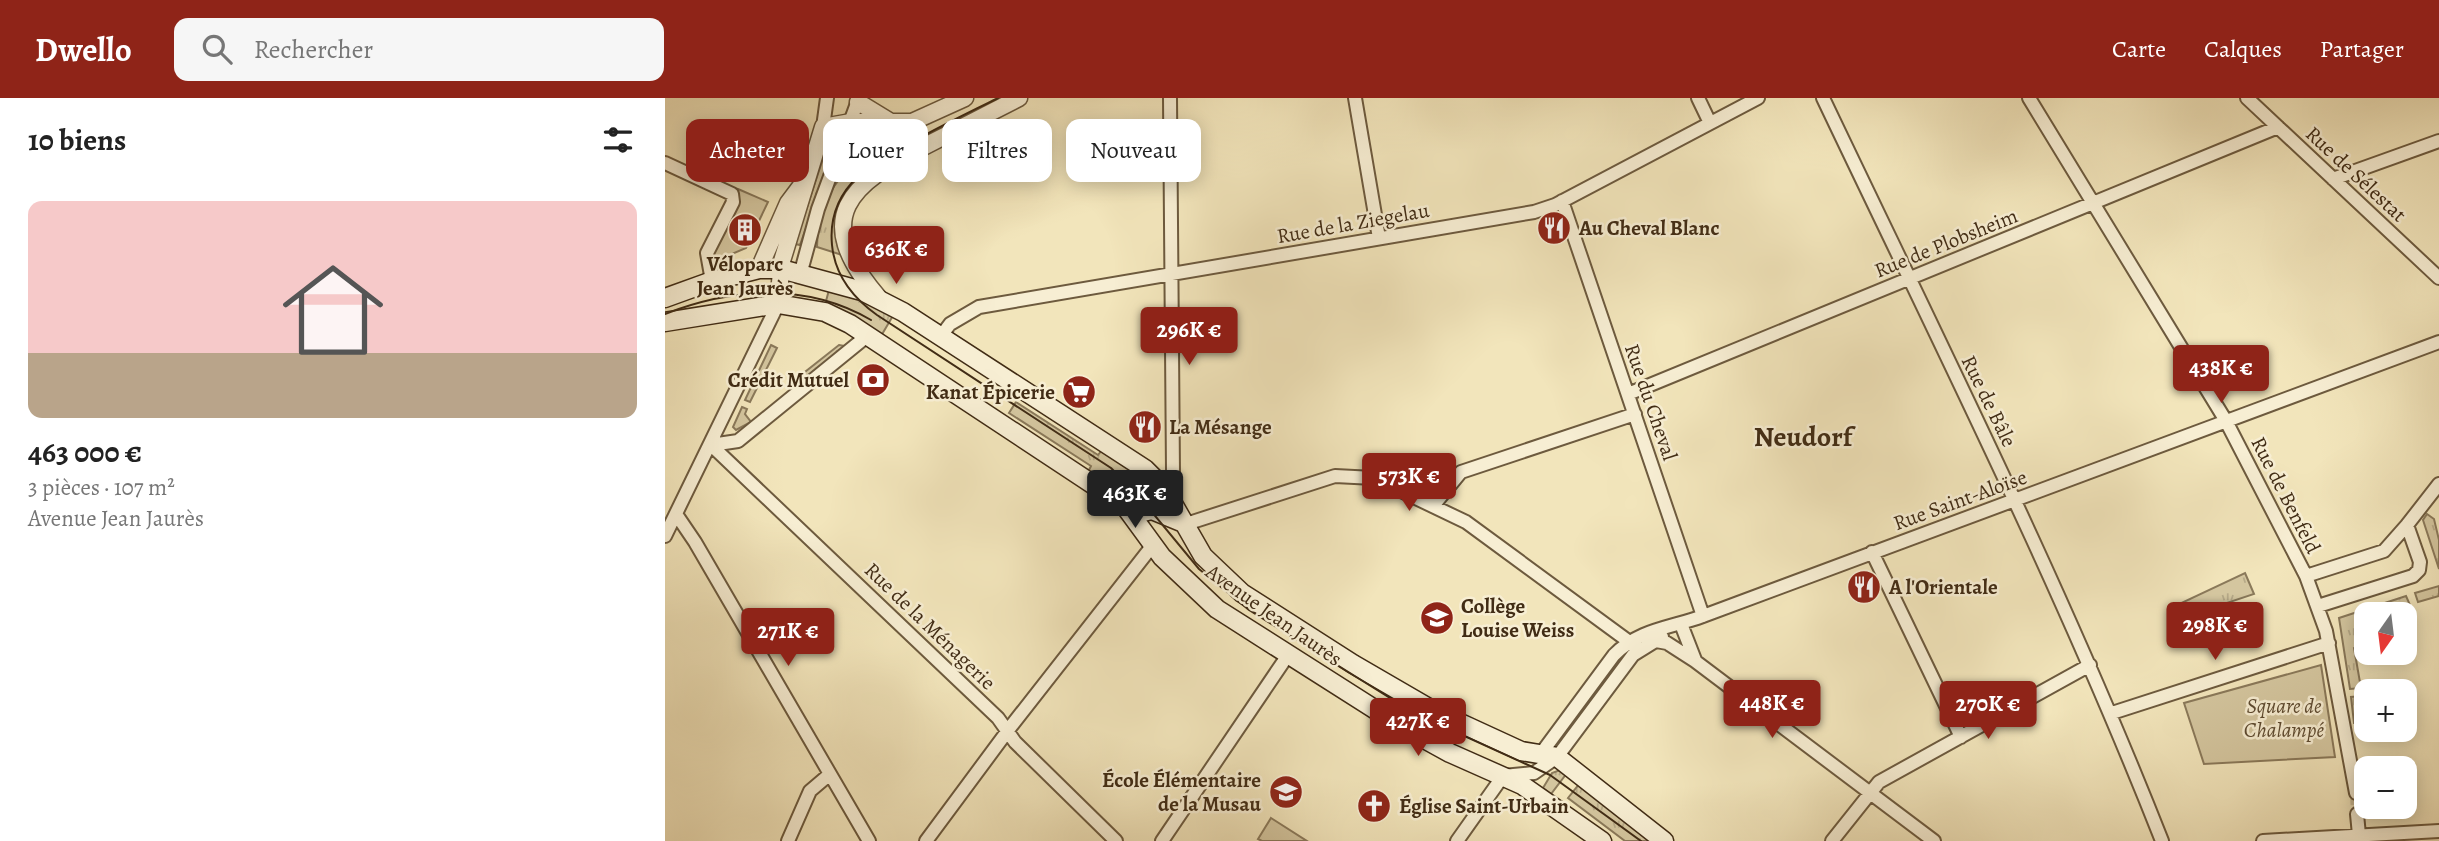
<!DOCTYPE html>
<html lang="fr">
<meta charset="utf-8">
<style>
body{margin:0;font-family:Alegreya,serif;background:#f6f6f6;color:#222;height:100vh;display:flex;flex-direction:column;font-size:26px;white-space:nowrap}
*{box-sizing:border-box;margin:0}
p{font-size:23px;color:#767676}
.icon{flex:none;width:38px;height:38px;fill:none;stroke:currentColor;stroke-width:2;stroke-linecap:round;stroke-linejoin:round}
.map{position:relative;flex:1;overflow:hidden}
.drawer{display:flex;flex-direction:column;background:#fff;width:665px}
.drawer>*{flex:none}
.banner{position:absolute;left:21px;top:21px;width:665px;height:63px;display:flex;gap:14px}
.needle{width:46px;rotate:194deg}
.controls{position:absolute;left:1689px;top:504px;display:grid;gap:14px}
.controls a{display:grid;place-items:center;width:63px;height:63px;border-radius:14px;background:#fff;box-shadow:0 4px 18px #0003;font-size:35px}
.price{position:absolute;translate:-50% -60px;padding:0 16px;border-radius:7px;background:#8f2418;color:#fff;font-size:23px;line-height:46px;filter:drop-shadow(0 2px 4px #0008)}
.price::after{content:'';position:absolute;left:50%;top:42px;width:21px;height:16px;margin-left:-10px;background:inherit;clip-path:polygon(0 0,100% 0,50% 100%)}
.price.active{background:#222;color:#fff}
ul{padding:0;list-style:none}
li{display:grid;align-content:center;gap:14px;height:371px;padding:0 28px}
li+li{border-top:2px solid #e0e0e0}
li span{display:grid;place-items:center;height:217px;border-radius:14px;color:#555}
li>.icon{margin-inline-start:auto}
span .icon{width:126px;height:126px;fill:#fffc;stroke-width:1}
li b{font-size:30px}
h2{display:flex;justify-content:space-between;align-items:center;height:84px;padding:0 28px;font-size:30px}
.chip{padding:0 24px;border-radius:14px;background:#fff;box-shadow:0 4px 18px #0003;font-size:24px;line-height:63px}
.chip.active{background:#8f2418;color:#fff}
header{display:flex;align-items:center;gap:42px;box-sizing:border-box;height:98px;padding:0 35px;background:#8f2418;color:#fff}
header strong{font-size:33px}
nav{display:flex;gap:38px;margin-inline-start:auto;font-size:24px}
.search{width:490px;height:63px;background:#f6f6f6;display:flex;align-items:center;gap:18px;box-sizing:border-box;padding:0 24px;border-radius:14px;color:#767676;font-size:26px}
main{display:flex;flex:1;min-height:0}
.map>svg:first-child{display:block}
.grass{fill:url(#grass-tufts);stroke:#8a795a;stroke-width:2}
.park{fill:#d4c69f;stroke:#8a795a;stroke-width:2}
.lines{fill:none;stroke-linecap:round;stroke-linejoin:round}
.minor-tunnel{stroke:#cfc09a;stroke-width:12;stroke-dasharray:12 6;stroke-linecap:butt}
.minor-casing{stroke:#6d5a3e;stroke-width:16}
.tertiary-casing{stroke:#6d5a3e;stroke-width:19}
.secondary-casing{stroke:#412c15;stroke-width:21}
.minor{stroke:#f7eed3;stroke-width:12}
.tertiary{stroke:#f7eed3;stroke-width:16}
.secondary{stroke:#f7eed3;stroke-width:18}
.tram{stroke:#412c15;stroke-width:2}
.labels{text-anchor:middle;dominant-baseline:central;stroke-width:5;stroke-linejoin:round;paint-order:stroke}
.street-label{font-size:21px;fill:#412c15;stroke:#f7eed3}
.poi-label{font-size:21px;font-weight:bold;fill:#412c15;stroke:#f7eed3;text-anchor:start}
.park-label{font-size:21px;font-style:italic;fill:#5e4b31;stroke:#f7eed3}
.district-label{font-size:28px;font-weight:bold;fill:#412c15;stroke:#f7eed3}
</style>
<header>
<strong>Dwello</strong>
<div class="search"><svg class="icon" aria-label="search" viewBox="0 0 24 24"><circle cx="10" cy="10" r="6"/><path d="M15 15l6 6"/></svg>Rechercher</div>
<nav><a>Carte</a><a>Calques</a><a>Partager</a></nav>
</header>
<main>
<section class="drawer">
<h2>10 biens<svg class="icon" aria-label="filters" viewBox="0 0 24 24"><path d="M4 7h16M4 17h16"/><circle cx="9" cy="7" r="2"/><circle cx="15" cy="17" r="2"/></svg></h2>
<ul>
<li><span style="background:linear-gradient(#f6c9c9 70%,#b9a48a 0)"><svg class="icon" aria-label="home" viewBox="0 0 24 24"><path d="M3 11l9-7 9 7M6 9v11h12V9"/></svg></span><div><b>463 000 €</b><p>3 pièces · 107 m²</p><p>Avenue Jean Jaurès</p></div></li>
</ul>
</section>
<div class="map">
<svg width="1774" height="743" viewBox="0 0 1774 743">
<defs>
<pattern id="grass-tufts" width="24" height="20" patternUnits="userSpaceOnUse" patternTransform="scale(1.75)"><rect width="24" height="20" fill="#d4c69f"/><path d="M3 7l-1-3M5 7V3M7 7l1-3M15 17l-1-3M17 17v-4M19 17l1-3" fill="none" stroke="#b7aa88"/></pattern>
</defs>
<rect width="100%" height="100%" fill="#f2e5bb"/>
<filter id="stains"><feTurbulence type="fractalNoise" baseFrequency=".00286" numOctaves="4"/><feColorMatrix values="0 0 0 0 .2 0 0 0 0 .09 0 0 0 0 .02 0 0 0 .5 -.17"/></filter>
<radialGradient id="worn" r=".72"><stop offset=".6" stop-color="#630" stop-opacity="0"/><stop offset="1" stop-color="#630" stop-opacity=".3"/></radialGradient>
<path class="grass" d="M172,33L174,37L135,147L130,146L166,36Z
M217,47L223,61L207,71L173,148L177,157L152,149C153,100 175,70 217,47Z
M164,192L197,200L229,216L216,238L161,203Z
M106,247L112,250L85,304L80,302Z
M174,247L180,248L129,289L126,285Z
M351,304L433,357L437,352L476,377L479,385L470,398H461L423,374L426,368L344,315Z
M77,309L82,311L80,316L86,324L71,332L68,329Z
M1762,416L1769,421L1774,442V471L1758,422Z
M1580,475L1589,496L1514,521L1512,507Z
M1774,488V498L1753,504L1750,495Z
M1741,498L1745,507L1715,516H1701V521L1691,524L1698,546L1689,550L1696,590L1685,591L1674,520Z
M955,558L959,560L906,634L902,631Z
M1697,598L1701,624L1689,625L1686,599Z
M895,672L902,675L886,696L878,690L887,675Z
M915,685L992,743H960L903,700Z"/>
<path class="park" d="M73,91L103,104L81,150L48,164L45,154Z
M1656,567L1670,659L1539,666L1519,605Z
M606,720L642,743H597L593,741Z"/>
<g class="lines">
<path class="minor-tunnel" d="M1691,695L1692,716"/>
<g class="minor-casing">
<path id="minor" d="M690,0L714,140
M1033,0L1045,25
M1158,0C1275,246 1397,489 1497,743
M1364,0L1561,323L1641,478L1661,533L1691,695
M1582,0L1774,180
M158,29L162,0
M0,65L67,96L68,104L42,155L47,183
M1668,81L1774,43
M897,103L1038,518
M135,177L153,111L194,0
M276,238L285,226L314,209L869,114L890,107L1093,0
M963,296L1613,29
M46,347L333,620L350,644L451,743
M46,347L73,343L202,238
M499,390L508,374L505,0
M768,408L796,374L970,316
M11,416L30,444L204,743
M521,426L670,378L709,380L801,424L974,551
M1742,427L1774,386
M0,438L113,206
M1207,454L1296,639
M1641,478L1719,453L1742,427L1755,464L1754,472L1748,478L1653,508
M1016,526L1030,562
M991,543L1002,545L1030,563L1269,743
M1447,615L1664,545
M875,657L949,557C974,531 1006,530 1038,518L1774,244
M1692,716L1694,737
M123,743L145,693L165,676
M261,743L347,627L488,447
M497,743L623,557
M792,743L838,678L869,675L892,659L968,557L997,539
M1167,743L1214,684L1425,567
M1598,743L1774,733"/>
</g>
<g class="tertiary-casing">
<path id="tertiary" d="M193,4L226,24
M94,171L123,105L135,89
M213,199C145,119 184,86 262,47C293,31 323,16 354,0
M113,206L117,163L158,29L186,24H247L300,0"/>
</g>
<g class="secondary-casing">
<path id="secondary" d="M0,200L47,183L94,171H116L197,193L238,214L480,371L499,390L538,458L577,495L688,566L769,613L856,653L892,659L999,743
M0,224L113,206L160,214L185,226L459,407L478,414L487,412L521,426
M459,407L497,459L552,511L736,628L785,655L857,687L937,743"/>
</g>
<use href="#minor" class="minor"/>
<use href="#tertiary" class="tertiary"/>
<use href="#secondary" class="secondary"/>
<path class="tram" d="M333,0C309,12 284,24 260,37C214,60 161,85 167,147C170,178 188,200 212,217L446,370L472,396L534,471L584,512L749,615L885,677L976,743
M0,216C67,190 141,184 206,222"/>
</g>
<defs>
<g id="restaurant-disc" transform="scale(1.75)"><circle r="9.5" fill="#8f2418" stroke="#f7eed3"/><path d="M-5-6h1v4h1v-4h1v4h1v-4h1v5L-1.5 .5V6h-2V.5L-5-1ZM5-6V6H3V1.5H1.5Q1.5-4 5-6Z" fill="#fff"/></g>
<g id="building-disc" transform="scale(1.75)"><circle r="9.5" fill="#8f2418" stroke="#f7eed3"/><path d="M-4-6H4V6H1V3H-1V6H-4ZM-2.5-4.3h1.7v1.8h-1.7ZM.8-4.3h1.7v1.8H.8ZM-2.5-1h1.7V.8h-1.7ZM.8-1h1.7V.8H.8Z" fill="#fff"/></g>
<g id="bank-disc" transform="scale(1.75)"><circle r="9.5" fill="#8f2418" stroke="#f7eed3"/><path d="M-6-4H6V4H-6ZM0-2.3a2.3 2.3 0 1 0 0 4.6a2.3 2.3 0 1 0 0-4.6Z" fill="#fff"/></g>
<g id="supermarket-disc" transform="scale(1.75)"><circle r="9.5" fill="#8f2418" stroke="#f7eed3"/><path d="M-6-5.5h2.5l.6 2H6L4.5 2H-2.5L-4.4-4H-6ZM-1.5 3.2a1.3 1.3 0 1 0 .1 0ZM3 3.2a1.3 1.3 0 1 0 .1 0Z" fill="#fff"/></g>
<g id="school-disc" transform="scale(1.75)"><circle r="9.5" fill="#8f2418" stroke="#f7eed3"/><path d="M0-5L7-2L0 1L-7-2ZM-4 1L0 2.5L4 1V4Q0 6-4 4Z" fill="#fff"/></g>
<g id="church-disc" transform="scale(1.75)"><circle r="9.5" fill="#8f2418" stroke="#f7eed3"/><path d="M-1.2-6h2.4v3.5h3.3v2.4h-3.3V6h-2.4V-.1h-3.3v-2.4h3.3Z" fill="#fff"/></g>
</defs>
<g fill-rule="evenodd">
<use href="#restaurant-disc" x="889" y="130"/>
<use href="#building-disc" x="80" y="132"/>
<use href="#bank-disc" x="208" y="282"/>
<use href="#supermarket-disc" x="414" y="294"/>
<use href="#restaurant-disc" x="480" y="329"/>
<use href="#restaurant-disc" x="1199" y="489"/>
<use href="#school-disc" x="772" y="520"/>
<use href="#school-disc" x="621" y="694"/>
<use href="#church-disc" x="709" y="708"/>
</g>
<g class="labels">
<g class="street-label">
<text transform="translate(1691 76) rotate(43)">Rue de Sélestat</text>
<text transform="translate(688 125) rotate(-10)">Rue de la Ziegelau</text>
<text transform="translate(1281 145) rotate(-22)">Rue de Plobsheim</text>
<text transform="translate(1324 303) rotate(64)">Rue de Bâle</text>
<text transform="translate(986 304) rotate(71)">Rue du Cheval</text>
<text transform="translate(1621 397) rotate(63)">Rue de Benfeld</text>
<text transform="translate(1295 402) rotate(-20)">Rue Saint-Aloïse</text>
<text transform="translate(609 517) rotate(35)">Avenue Jean Jaurès</text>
<text transform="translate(265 528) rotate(44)">Rue de la Ménagerie</text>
</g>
<g class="poi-label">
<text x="914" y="130">Au Cheval Blanc</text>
<text x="80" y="166" text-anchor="middle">Véloparc<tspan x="80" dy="24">Jean Jaurès</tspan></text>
<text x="184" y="282" text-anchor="end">Crédit Mutuel</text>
<text x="390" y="294" text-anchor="end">Kanat Épicerie</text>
<text x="504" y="329">La Mésange</text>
<text x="1224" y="489">A l'Orientale</text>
<text x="796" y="508">Collège<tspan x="796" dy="24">Louise Weiss</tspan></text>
<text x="596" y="682" text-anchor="end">École Élémentaire<tspan x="596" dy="24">de la Musau</tspan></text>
<text x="734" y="708">Église Saint-Urbain</text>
</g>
<g class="park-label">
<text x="1619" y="608">Square de<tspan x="1619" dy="24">Chalampé</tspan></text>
</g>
<g class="district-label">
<text x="1138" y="339">Neudorf</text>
</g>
</g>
<rect width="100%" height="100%" filter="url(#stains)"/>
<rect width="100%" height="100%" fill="url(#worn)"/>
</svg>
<div class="controls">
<a><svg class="needle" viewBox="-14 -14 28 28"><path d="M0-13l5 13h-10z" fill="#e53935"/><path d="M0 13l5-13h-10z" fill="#767676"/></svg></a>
<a>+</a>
<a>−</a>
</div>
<b class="price" style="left:231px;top:188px">636K €</b>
<b class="price" style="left:524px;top:269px">296K €</b>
<b class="price" style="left:1556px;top:307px">438K €</b>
<b class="price" style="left:744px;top:415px">573K €</b>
<b class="price active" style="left:470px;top:432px">463K €</b>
<b class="price" style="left:1550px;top:564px">298K €</b>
<b class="price" style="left:123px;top:570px">271K €</b>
<b class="price" style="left:1107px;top:642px">448K €</b>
<b class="price" style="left:1323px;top:643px">270K €</b>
<b class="price" style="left:753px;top:660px">427K €</b>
<div class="banner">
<a class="chip active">Acheter</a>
<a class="chip">Louer</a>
<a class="chip">Filtres</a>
<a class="chip">Nouveau</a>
</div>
</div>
</main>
